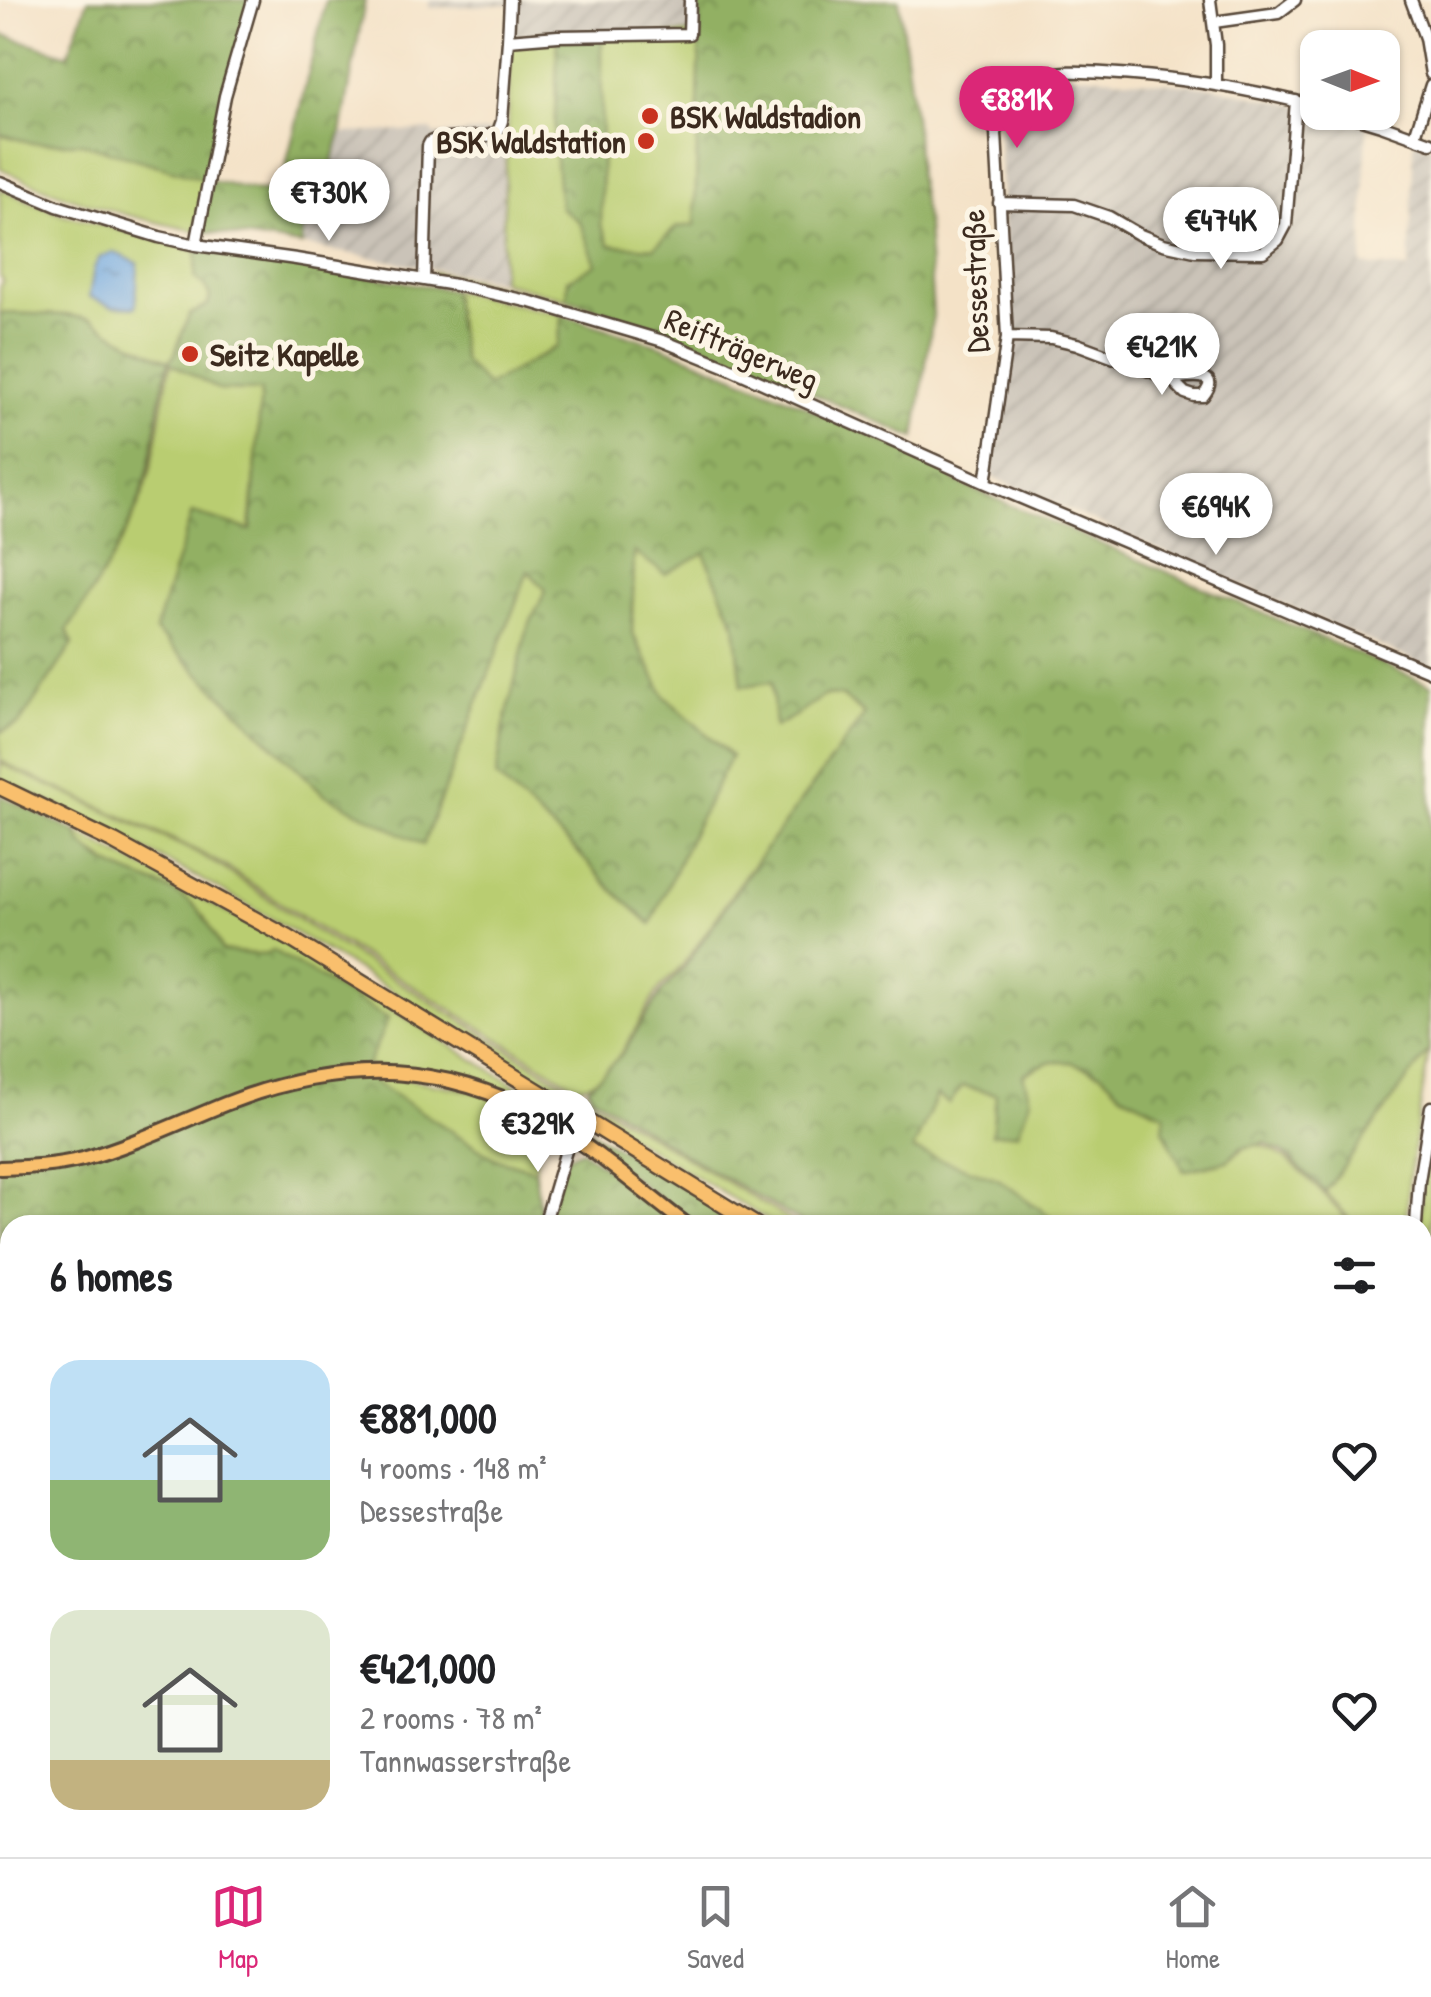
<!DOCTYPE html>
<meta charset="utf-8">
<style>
body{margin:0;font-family:"Patrick Hand",sans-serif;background:#f2f2f2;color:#202124;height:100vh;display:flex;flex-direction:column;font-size:38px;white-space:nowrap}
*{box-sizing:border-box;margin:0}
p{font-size:32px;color:#757577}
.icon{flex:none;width:55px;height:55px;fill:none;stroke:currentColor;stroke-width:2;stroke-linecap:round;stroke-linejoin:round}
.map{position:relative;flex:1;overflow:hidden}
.drawer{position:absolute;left:0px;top:1215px;width:1432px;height:642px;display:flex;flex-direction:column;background:#fff;border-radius:30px 30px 0 0;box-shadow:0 2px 8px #0004}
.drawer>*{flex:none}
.needle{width:65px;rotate:91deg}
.buttons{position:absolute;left:1300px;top:30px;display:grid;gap:20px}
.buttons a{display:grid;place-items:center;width:100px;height:100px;border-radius:20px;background:#fff;box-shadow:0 2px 8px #0004;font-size:50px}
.price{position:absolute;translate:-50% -85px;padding:0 22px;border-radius:35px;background:#fff;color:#222;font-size:32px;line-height:65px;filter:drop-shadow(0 2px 5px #0008)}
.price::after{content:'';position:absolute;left:50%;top:60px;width:30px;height:22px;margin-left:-15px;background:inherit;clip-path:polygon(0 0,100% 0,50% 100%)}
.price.current{background:#db2777;color:#fff}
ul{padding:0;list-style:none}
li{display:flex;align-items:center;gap:30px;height:250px;padding:0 50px}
li span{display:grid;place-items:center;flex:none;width:280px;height:200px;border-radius:30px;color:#555}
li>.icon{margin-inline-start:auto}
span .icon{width:120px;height:120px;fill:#fffc;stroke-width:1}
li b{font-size:42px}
h2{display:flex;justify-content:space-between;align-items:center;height:120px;padding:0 50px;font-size:42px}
.dock{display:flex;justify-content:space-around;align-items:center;height:140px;border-top:2px solid #e0e0e0;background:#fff;font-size:28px;color:#757577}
.dock a{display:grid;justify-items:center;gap:5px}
.dock .current{color:#db2777}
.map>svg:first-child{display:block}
.industrial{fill:url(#industrial-furrows)}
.green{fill:#b9cd71;stroke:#7a7c48;stroke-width:2.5}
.forest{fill:url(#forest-crowns);stroke:#666d40;stroke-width:2.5}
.water{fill:url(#water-ripples);stroke:#56697f;stroke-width:2.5}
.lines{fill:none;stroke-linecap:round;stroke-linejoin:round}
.minor-casing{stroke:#574637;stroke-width:15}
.major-casing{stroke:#574637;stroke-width:18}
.highway-casing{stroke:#574637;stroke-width:19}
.minor{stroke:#fff;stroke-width:10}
.major{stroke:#f9bf6d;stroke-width:12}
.highway{stroke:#f9bf6d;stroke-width:14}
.poi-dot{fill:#c8321e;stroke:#fcf5e5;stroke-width:4}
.labels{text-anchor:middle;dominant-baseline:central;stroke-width:10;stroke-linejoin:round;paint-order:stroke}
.poi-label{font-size:32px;font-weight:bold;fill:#3b2a1e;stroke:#fcf5e5;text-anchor:start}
.street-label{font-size:32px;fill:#3b2a1e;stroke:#fcf5e5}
</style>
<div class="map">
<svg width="1431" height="1857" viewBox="0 0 1431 1857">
<defs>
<pattern id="industrial-furrows" width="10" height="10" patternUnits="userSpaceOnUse" patternTransform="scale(2.5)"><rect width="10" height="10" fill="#cac3b8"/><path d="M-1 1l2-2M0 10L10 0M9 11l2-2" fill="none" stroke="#aea89e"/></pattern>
<pattern id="forest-crowns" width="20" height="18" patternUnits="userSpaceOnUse" patternTransform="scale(2.5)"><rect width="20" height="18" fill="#92b063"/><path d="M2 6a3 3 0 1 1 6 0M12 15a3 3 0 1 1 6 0" fill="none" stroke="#788f51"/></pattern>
<pattern id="water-ripples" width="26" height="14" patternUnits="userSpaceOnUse" patternTransform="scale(2.5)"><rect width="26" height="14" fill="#71a8e0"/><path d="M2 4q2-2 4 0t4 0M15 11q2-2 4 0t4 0" fill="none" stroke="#5e89b5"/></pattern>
</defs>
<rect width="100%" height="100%" fill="#fcf5e5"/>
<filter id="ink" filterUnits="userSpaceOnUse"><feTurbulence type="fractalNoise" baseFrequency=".01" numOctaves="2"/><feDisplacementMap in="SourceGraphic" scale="20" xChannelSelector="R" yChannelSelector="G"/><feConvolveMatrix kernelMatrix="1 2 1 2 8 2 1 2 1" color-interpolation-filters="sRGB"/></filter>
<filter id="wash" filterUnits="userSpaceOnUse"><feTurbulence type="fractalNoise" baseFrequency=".0048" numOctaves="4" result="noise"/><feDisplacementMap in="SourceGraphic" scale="40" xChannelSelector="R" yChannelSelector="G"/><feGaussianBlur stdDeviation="2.25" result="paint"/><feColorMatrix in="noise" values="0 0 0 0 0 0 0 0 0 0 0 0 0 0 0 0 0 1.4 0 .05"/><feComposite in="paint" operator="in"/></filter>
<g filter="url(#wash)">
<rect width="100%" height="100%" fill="#f4e2c7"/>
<path class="industrial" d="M429,0H699L700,33L600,32L512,36L513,4L429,8Z
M1070,74L1215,87L1317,110L1318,112L1328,113L1367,124L1362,265L1409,269L1414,139L1431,147V668L990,476L1009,354L999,133L1003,117L1024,91L1045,79Z
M506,122L501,281L302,245L303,210L323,211L327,179L341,133L431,130L435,135L492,131Z"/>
<path class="green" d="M700,33L695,226L677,227L654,248L610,245L601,225L602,37Z
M558,39L554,138L580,222L597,265L568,280L567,299L501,281L511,44Z
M0,134L32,143L82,142L206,180L196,231C129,217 62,199 0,168Z
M0,189L62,214L197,251L195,278L205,286L210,296L208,305L189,315L174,356L169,361L119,337L91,319L65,315L0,313V288L3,280L0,276Z
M433,272C534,291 632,320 728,359L726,362C630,324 534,294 432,276Z
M452,290L563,315L557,346L487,387L463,361Z
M171,363L220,390L262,391L250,530L155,631L324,794L422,844L528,571L546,590L527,630L574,848L613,890L651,923L691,835L731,756L665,697L632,632L634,551L704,552L735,624L742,686L772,681L775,727L801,712L824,695L841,696L866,715L751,869H749C727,901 706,935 682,966C676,974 667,980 660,988C639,1016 616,1083 577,1087L315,926L225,866L186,845L21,772L0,760V732L19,724L73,644L67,631C97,583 131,534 148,479C159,441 161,401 171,363Z
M0,763L185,847L223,868L313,929L576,1091L567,1099C447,1026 329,949 206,882C138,845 69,812 0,779Z
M76,832L286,944L559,1112L555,1119L406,1068L366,1067L388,1018L265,955L222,951L205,917L164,887L118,870L81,844Z
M1429,1050L1409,1179L1406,1225H1355L1325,1192Z
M1048,1062H1071L1101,1073L1122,1094L1166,1114L1184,1171C1197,1167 1210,1166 1223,1162C1238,1158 1236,1146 1257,1145C1282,1144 1334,1206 1352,1225H1057V1222L998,1179L912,1151L938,1094L962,1086L997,1094L1023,1074Z
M362,1075H386L481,1093L549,1126L537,1155L535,1170L494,1158Z
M580,1093L798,1225H776L569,1100Z
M1431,1132V1318L1423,1263L1422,1225H1420L1422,1182Z
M1423,1518L1430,1520L1431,1528V1857H1299L1292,1848H1422Z"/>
<path class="forest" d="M88,0H250L206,180L82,143H32L0,134V34L68,55Z
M326,0H365L341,133L327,179L323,212L303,211L302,245L200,231L211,181L261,191L272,188L283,178Z
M699,0H899L916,132L918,177L927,226L933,315L915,438L665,330L567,299L568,280L596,264L580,222L560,207L554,138L558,39L602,37L601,225L610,245L654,248L677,227L695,225L700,33Z
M197,251L295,264L452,290L463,361L487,386L557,347L563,315L662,346L795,401L954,473L953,480L975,490L1431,685L1429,1050L1325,1192L1284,1153L1264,1142L1262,1144L1241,1148L1227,1161L1184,1171L1163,1129L1165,1114L1122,1094L1101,1073L1071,1062H1048L1023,1074L1030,1100L1018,1133L992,1134L996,1094L962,1086L949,1104L937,1095L913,1150L998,1179L1058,1222L1057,1225H806L686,1155L591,1095L588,1088L621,1055L662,991L684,968L751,869L865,714L842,696L825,695L801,712L775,727L772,682L742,686L735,624L704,553L665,574L634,552L632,633L665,697L731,756L691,835L651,924L613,890L574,848L496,777L504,726L527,630L546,590L528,571L423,845L324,794L155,631L192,513L251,530L261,391L220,390L169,362C157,400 157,441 146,478C131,534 97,584 67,631L73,644L19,724L0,732V313L65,315L91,319L119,337L169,361L174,356L189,315L208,305L210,296L205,286L195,278Z
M0,795L76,832C94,873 154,876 187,900C205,912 213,933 222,951L264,955L273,950L388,1019L363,1075L494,1158L535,1170L539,1204L544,1220L567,1156L582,1150L679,1225H10V1546L0,1540Z
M559,1112L746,1225H695L555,1119Z
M549,1848H1282L1290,1857H550Z"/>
<path class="water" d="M113,252L138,263L136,307L112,306L89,297L94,268L100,257Z"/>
</g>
<g filter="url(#ink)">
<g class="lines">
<g class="minor-casing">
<path id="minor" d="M510,0L508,40L558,36L689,34L690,0
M1210,0L1216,45V85
M1411,0L1425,38L1431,74
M1214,22L1278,13L1295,0
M1338,112L1381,125L1431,143
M1415,136L1431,85
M0,182L57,206L159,237L196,245L296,259L455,285L531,302L663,341L727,367L986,483L1431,672
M999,203L1074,205L1109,217L1140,235L1163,244L1195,251L1263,252L1278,240L1286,225L1296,101
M196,245L225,96L253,0
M424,280L428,146L430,142L435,140L487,136L498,132L502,121L508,40
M1007,337L1051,338L1077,344L1171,379L1185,393L1194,396H1203C1225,369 1183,378 1171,379
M986,483L1007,337L996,133C1003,107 1016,87 1043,77C1062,69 1084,72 1104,73C1176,77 1248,88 1318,107
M544,1225L570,1137
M1416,1225L1419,1181L1431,1107
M1422,1291L1431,1340
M50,1848L51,1857
M174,1848L176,1857
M255,1848L258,1857
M357,1848L359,1857
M488,1848L489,1857"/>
</g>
<g class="major-casing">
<path id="major" d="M0,1168C27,1167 56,1166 83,1159C132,1145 178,1123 225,1104C334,1061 443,1059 546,1120C596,1150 641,1190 687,1225
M1287,1848L1295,1857"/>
</g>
<g class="highway-casing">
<path id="highway" d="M0,787L114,842L289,938L756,1225
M1422,1514L1431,1516"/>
</g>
<use href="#minor" class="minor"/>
<use href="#major" class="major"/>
<use href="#highway" class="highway"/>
</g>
</g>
<g class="poi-dot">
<circle cx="650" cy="116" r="10"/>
<circle cx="646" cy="141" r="10"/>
<circle cx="190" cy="354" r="10"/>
</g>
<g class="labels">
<g class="poi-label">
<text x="670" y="116">BSK Waldstadion</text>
<text x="626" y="141" text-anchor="end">BSK Waldstation</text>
<text x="210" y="354">Seitz Kapelle</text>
</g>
<g class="street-label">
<text transform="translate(975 281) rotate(-92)">Dessestraße</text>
<text transform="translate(742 349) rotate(23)">Reifträgerweg</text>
</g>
</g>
</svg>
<div class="buttons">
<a><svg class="needle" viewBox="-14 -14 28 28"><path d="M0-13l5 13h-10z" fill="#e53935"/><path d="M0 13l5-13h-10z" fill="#757577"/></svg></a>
</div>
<b class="price current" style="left:1017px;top:151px">€881K</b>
<b class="price" style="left:329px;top:244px">€730K</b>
<b class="price" style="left:1221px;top:272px">€474K</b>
<b class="price" style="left:1162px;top:398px">€421K</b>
<b class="price" style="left:1216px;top:558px">€694K</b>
<b class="price" style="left:538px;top:1175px">€329K</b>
<section class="drawer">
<h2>6 homes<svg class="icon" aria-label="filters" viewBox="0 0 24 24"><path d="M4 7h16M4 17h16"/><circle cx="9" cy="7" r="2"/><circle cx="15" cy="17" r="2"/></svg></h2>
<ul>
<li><span style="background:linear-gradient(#bfe0f5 60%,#8fb573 0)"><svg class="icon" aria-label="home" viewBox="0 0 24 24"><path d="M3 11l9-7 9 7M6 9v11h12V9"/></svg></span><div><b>€881,000</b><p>4 rooms · 148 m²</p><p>Dessestraße</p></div><svg class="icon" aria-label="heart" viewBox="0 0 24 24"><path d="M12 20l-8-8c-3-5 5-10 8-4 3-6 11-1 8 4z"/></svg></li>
<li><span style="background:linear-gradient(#dfe7d0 75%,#c2b280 0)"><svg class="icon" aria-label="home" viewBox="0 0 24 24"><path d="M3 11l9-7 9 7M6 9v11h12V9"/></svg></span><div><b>€421,000</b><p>2 rooms · 78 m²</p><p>Tannwasserstraße</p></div><svg class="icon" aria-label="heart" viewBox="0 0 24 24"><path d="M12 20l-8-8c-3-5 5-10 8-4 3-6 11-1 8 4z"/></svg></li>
</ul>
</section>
</div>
<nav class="dock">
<a class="current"><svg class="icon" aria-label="map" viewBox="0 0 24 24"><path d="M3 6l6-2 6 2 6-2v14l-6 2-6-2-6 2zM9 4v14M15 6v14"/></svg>Map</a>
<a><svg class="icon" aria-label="saved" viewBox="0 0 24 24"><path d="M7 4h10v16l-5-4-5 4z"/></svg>Saved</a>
<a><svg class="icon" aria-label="home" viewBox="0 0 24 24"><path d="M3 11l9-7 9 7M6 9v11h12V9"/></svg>Home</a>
</nav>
